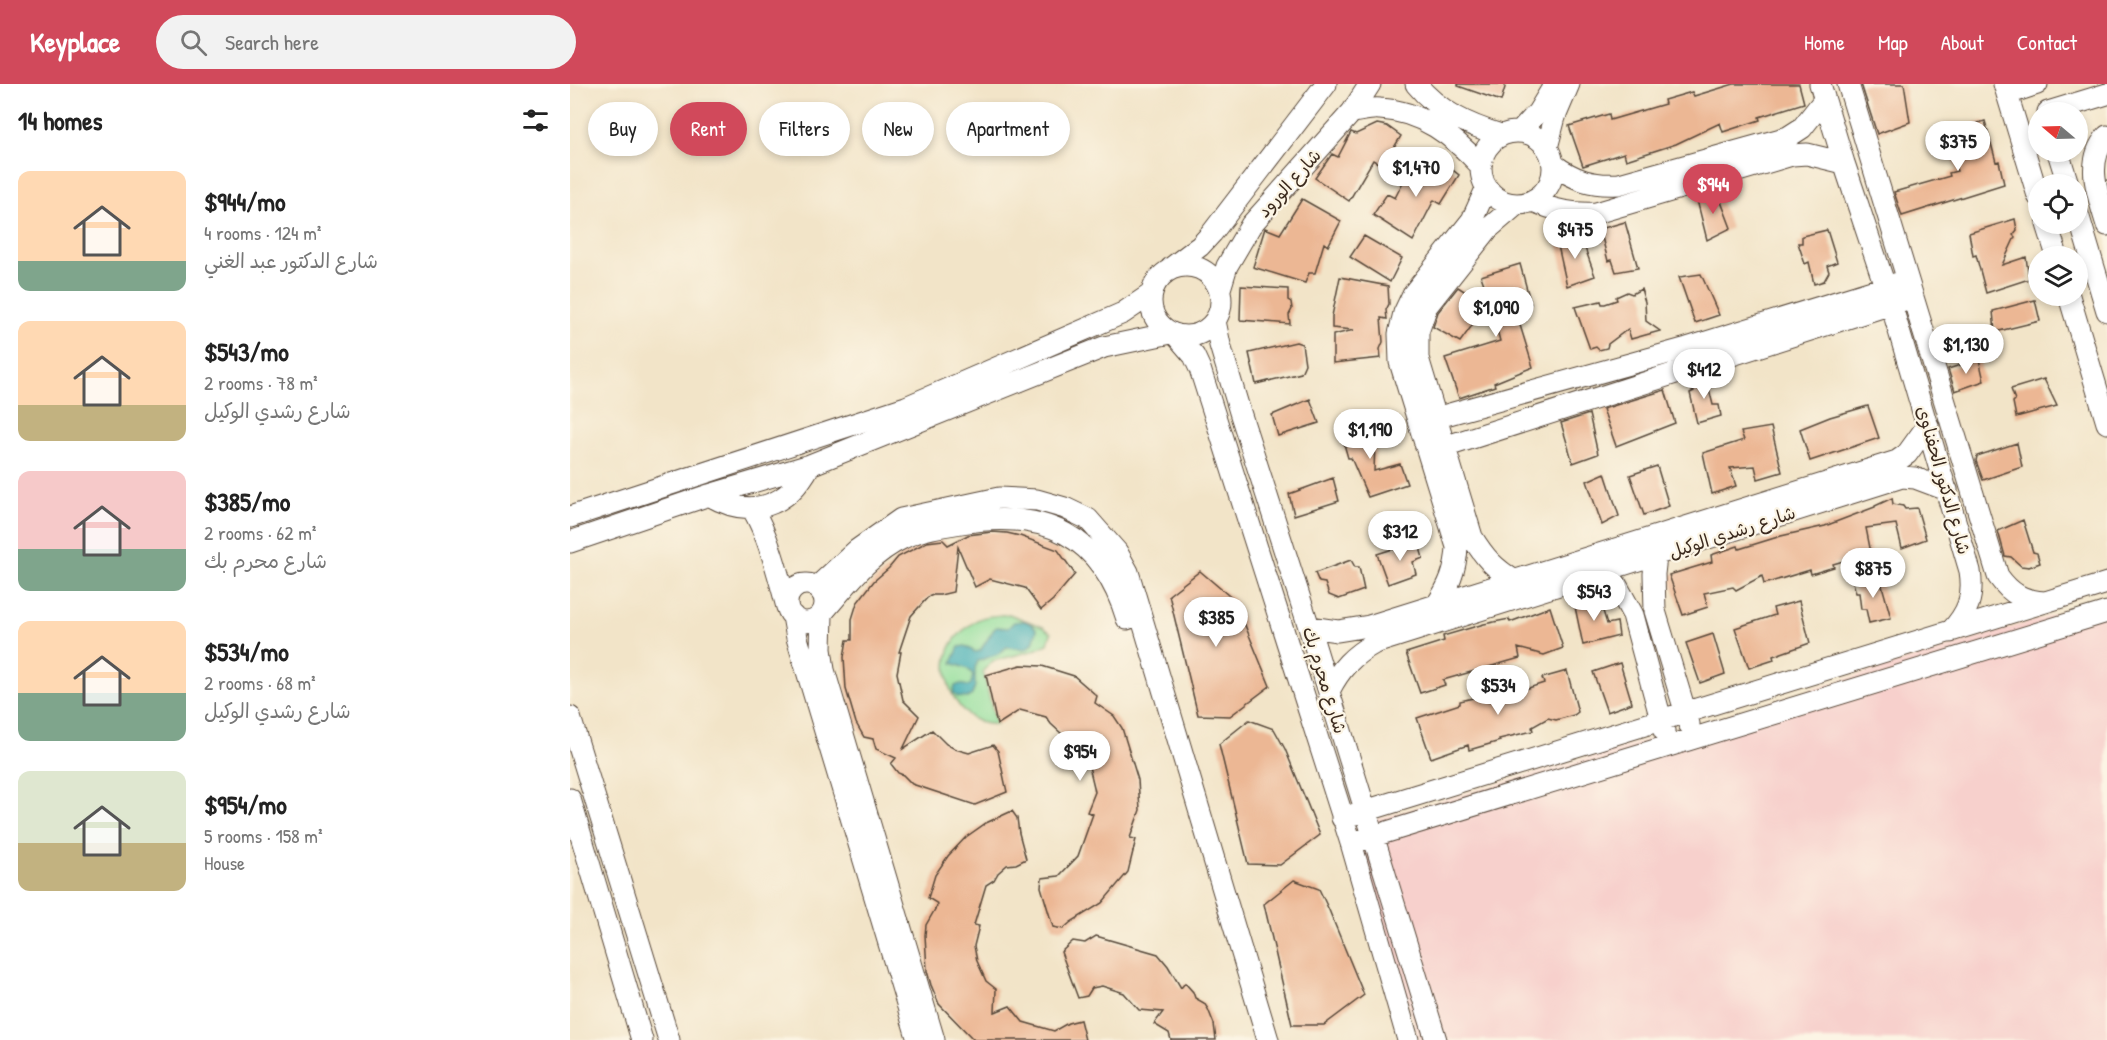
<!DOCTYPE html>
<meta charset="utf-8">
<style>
body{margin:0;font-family:"Patrick Hand","Playpen Sans Arabic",sans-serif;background:#f2f2f2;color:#222;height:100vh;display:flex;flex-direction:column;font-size:22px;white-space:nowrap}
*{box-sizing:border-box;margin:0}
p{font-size:20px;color:#767676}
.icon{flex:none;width:33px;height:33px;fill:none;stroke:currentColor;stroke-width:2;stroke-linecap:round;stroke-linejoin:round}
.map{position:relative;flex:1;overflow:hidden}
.details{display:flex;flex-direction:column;background:#fff;width:570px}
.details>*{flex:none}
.banner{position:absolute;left:18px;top:18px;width:570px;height:54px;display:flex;gap:12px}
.needle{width:39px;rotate:289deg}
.controls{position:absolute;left:1458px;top:18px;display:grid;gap:12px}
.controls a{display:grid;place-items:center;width:60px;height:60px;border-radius:50%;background:#fff;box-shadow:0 3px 9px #0003;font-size:30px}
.price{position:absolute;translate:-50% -51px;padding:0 14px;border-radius:21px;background:#fff;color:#222;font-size:20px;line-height:39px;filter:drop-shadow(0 2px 3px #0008)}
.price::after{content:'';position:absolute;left:50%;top:36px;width:18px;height:14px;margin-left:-9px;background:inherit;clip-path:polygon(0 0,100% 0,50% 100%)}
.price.on{background:#d1495b;color:#fff}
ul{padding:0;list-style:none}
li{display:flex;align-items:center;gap:18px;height:150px;padding:0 18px}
li span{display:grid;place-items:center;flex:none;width:168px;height:120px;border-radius:12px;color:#555}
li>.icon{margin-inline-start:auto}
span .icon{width:72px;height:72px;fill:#fffc;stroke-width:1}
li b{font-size:26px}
h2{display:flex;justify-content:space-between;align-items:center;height:72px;padding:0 18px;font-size:26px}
.chip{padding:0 21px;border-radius:27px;background:#fff;box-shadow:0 3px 9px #0003;font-size:21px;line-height:54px}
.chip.on{background:#d1495b;color:#fff}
header{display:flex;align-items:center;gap:36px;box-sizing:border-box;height:84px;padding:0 30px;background:#d1495b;color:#fff}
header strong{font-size:28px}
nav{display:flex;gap:33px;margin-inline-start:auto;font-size:21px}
.search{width:420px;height:54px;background:#f2f2f2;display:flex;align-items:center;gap:15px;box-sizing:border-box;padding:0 21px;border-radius:33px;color:#767676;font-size:22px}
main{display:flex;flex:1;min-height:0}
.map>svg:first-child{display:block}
.built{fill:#f7d0cc}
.green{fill:#93df9c;stroke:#67845d;stroke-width:1.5}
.water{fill:#3aacb3;stroke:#3a6b68;stroke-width:1.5}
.building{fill:#ecb794}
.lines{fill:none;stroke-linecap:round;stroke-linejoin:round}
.minor-casing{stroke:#564638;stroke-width:23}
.minor{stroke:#fff;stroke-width:21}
.labels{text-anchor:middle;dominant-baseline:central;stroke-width:4.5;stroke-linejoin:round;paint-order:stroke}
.street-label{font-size:18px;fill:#3b2a1e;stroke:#fcf5e5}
</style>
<header>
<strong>Keyplace</strong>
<div class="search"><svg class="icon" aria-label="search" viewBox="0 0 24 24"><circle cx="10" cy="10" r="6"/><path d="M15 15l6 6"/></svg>Search here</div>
<nav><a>Home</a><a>Map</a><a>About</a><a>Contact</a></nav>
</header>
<main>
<section class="details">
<h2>14 homes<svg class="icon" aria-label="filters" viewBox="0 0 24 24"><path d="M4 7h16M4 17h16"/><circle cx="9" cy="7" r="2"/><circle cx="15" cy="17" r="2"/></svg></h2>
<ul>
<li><span style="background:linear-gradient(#ffd9b3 75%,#7fa58c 0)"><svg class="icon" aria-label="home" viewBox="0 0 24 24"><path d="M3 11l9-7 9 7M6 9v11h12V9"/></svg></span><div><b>$944/mo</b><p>4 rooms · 124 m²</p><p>شارع الدكتور عبد الغني</p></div></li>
<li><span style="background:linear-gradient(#ffd9b3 70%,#c2b280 0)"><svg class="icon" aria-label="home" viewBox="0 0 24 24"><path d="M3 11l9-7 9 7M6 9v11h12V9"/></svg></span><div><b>$543/mo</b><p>2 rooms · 78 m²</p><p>شارع رشدي الوكيل</p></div></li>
<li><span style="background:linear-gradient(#f6c9c9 65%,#7fa58c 0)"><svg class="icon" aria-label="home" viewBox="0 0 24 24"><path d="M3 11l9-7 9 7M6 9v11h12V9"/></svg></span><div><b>$385/mo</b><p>2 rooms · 62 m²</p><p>شارع محرم بك</p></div></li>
<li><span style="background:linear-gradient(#ffd9b3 60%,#7fa58c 0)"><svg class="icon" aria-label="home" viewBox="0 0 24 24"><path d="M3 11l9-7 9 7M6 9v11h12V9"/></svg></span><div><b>$534/mo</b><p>2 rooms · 68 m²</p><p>شارع رشدي الوكيل</p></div></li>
<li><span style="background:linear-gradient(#dfe7d0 60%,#c2b280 0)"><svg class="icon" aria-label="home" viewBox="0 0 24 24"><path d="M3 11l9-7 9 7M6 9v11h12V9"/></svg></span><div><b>$954/mo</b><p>5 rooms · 158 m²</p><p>House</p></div></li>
</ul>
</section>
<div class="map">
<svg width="1537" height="956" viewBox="0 0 1537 956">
<rect width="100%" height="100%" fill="#fcf5e5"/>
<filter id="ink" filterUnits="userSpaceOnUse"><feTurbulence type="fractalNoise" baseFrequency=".0167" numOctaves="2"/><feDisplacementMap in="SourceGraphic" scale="12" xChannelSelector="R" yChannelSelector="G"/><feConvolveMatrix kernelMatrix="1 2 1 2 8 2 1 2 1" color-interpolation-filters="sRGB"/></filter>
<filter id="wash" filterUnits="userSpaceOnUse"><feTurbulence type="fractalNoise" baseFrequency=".008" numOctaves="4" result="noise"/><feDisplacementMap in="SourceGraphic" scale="24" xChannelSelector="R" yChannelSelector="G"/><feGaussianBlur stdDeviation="1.35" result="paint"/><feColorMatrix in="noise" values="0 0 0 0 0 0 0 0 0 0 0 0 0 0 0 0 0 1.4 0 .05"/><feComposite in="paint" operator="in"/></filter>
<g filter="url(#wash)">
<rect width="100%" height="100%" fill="#f2e4c8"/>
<path class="built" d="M1537,514V956H849L784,742L1111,646Z"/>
<path class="green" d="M439,530L473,543L481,549L478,560L462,567L423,577L413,587L426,641C420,640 413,640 408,637C380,624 365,580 386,554C391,548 400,541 407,536C415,531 430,532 439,530Z"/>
<path class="water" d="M455,537L463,541L467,546L463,559L456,565L437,563L428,570L408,577L405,584V602L402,611L397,614L388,613L383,609L385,602L390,600L398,602L401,600L403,591L398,585L382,579L389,563L395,562L405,568L410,567L424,545L427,543L438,544L444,538Z"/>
<g id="blocks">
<path class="building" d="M888,0H936L931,17L888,2Z
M1164,0H1229L1234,19L1189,33L1190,36L1153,48L1150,39L1106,60L1056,76L1054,69L1013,82L999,42L1039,30L1040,36L1095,20L1094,16L1122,8L1124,12Z
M1291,0H1334L1340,38L1307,50Z
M1415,37L1426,78L1429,77L1434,100L1332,132L1324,108L1380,92L1379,89L1387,87L1375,49Z
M807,40L817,42L831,52L813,82L803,76L779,117L745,94L762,70L768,73L781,48L786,50Z
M865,78L875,80L889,91L871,120L864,116L843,157L803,131L817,110L825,114L839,86L844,89Z
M1147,107L1161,144L1137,156L1127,116Z
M732,115L771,137L758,162L754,159L745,189H739L735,199L683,183L695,144L710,150Z
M1445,135L1447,146L1443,151L1445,153L1432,181L1456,173L1459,195L1416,209L1406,171L1403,172L1399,149Z
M1055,138L1068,184L1046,188L1042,176L1038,177L1030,145Z
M1257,146L1267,178L1257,182L1259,188L1254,197L1244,200L1239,178L1235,180L1228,159H1232V152Z
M1010,150L1025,192L997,202L987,157Z
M794,152L832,174L820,198L780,173Z
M950,180L961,220L945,225L963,283L924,299L925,302L889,314L875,274L930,257L921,224L923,226L911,192Z
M1131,190L1149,231L1125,239L1109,193Z
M770,193L818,202L819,220L816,226L817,235L811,234L813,258L810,265L811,274L763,279V251L784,246L762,244V232Z
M671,202L718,205V216L721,218L722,225L719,231L720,240L670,236Z
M888,203L911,218L901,243L890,258L863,243L868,228Z
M1071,205L1075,218L1076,237L1090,247L1061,255L1058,245L1038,260L1037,264L1029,266L1026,263L1020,265L1005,223L1031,217L1032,220H1035L1047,216L1046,213L1057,208L1062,210Z
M1465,216L1470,237L1425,248L1423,227Z
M726,258L732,260L735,280L731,289L686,300L679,269Z
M1409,275L1414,297L1385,307L1378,285Z
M1140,291L1142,300L1138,301L1143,321H1149L1151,332L1127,339L1120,309L1124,307L1121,297Z
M1474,295L1487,322L1446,333L1443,318L1445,316L1441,305Z
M1095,306L1105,339L1046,362L1033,325Z
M740,315L749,339L708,352L702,331Z
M1298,322L1309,354L1240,377L1230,345L1260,333Z
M1019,330L1028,370L1003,379L991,339Z
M798,337L803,344L808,343L809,355L805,357L804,387L830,380L837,400L798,413L781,374H778L770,346Z
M1201,343L1212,388L1188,395L1185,382L1160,384L1166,402L1142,410L1133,369L1174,356L1171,348Z
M1447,359L1452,383L1413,396L1406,377L1407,372Z
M1087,382L1099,422L1074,431L1060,391Z
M1035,389L1049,432L1032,441L1017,397Z
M763,394L769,417L724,431L719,410Z
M1322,414L1323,420L1333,422L1335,425L1347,424L1356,455L1332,464L1326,440L1296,444L1301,469L1263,480L1264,483L1241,490L1240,486L1194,500L1192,492L1166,506L1163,503L1134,509L1138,523L1113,531L1099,491L1142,478L1141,471L1168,462L1169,465L1211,452L1255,442L1305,423V422Z
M1453,436L1463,468L1467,469L1470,479L1459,483L1451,482L1441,473L1435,472L1428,447Z
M422,448L437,449L450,452L488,466L505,490L483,516L471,526L455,504L420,495L405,503L388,463L383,508L370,511H363L358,513L341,532L329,568H331L327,589L333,616L349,632L333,665L362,646L376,660L385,665L399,669L423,661L428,667L437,708L405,721L342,700L333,691L328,689L321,680L326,674L306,665L303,655L294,653L286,639L276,605L274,573L277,556H282V535L287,519L304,497L319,484L328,473L357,458L373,456L378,461L398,451Z
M848,457L853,474L843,478L846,490L818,500L807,470Z
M781,476L785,483H789L794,506L769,515L759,511L755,499L749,498L745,489Z
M630,487L665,517L700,602L660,632L628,631L599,511Z
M1309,491L1321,534L1299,539L1296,525H1291L1289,509H1286L1283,498Z
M1029,514L1037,540L1047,538L1049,552L1013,561L1004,518Z
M1229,517L1240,559L1203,572L1204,576L1179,584L1165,544L1205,531L1203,524Z
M980,523L993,564L974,571L948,564L950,574L873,596L875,601L850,609L836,569L874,557L873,552L914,540L939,535L940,538Z
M1143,550L1155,590L1130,599L1116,559Z
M1050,579L1062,619L1037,628L1023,588Z
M451,581L472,582L504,592L527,612L525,619L544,632L552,644L568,696L570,726L560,754L566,755L558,788L532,819L501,838L493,845L483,843L471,803L472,794L489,792L508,772L523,730L517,728L525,708L524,703L517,674L510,672L503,666L505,662L481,640L476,633L450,626L427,641L416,591Z
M997,587L1008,628L1004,631L986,636L978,634L962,643L963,647L929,655L930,657L899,666L898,661L861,674L847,634L890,620V617L916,611L918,617L974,599L972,594Z
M679,636L704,645L715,665L750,751L710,781L678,780L649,660Z
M442,727L447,734L449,749L456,775L446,780L437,781L428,789L424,796L416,801L404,841L409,842L404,862L407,877L416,897L426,905L425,928L440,922L453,938L484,947L498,939L510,936L515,956H404L369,920L361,901L357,887L355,851L356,841L368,820L358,814L365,791L378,772L396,753L416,739Z
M724,796L749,805L759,826L794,911L754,941H722L694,820Z
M526,852L588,870L598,882L611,904L615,899L623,908L625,914L634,919L638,925L644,940L646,956H601L599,949L584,940L593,928L569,926L554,909L532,902L522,904L517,912L508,914L491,868L503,857L515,859Z"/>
</g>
</g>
<g filter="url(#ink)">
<use href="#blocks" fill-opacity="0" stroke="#564638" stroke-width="1.5"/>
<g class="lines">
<g class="minor-casing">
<path id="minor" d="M846,0C869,28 898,41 931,51
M1250,0L1274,79L1321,220L1400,487C1404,513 1398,529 1380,548
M1278,0L1428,492C1441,510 1453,517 1475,518
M1434,0L1468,112
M1437,10L1467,0
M782,28C791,27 801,24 810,25C852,27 883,52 910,81
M1478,28L1537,10
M911 84a36 36 0 1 1 72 0a36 36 0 1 1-72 0Z
M950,48L968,28L985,0
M1537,52C1514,78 1528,111 1537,141
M977,64L985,33L999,0
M1488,68L1498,100
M983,80C1004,96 1023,102 1049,100L1218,53L1232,44L1254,16
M963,117C985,127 1002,130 1026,129L1222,71L1237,70L1274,79
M1508,130L1537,227
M1477,140L1487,172
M581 217a35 35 0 1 1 70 0a35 35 0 1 1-70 0Z
M601,184L630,162L642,149L756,0
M650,205L657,182L681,141L782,28L800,0
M1499,212L1537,339
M645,237L650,261L670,328L739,543L866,956
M605,250L624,272L630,285L781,759L838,956
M865,334L1117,264L1328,199
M874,363L1334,216
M139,411C181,436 218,423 240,381
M182,424C199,453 208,490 217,523
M0,433L336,323L553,229L581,210
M0,458L139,411L240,381L534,263L601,249
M1086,472L1084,490L1085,527L1119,640
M1034,487L1046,500L1063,531L1094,647
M945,497C924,484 915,474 902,453L848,274V248L857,222L918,145L946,121
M217 519a19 19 0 1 1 38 0a19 19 0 1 1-38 0Z
M247,503L287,466L331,435L429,414L467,416L495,424L518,435L547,468L558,488L698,956
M866,522C879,502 886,486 887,463L830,278L829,250L834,229L843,210L902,136L916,105
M253,528C277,501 299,470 333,454C351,445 371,442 391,439C475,425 531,450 557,535
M252,531L251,565L254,586L364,956
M223,532L227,554L348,956
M739,543L768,547L799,542L1327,377L1337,370L1358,341
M759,607C770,585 783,571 805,559L1332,393L1345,394L1377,406
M0,633L99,956
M0,715L72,956
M772,734L1537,499
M781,759L1537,528"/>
</g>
<use href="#minor" class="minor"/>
</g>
</g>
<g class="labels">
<g class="street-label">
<text transform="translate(719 99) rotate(-48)">شارع الورود</text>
<text transform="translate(1374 396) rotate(74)">شارع الدكتور الحفناوى</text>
<text transform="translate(1162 448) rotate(-18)">شارع رشدي الوكيل</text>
<text transform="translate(755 596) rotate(73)">شارع محرم بك</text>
</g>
</g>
</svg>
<div class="controls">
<a><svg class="needle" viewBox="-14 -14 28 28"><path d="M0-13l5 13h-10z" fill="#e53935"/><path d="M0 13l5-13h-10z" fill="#767676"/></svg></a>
<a><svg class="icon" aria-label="locate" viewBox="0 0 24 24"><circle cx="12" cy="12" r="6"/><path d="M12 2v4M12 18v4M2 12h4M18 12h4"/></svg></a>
<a><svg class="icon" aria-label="layers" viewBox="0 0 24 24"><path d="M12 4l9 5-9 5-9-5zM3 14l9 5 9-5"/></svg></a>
</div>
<b class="price" style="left:1388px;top:88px">$375</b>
<b class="price" style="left:846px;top:114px">$1,470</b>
<b class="price on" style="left:1143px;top:131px">$944</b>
<b class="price" style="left:1005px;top:176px">$475</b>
<b class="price" style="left:926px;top:254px">$1,090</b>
<b class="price" style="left:1396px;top:291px">$1,130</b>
<b class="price" style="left:1134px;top:316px">$412</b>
<b class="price" style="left:800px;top:376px">$1,190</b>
<b class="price" style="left:830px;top:478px">$312</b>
<b class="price" style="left:1303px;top:515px">$875</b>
<b class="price" style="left:1024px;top:538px">$543</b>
<b class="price" style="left:646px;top:564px">$385</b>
<b class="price" style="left:928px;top:632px">$534</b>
<b class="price" style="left:510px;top:698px">$954</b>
<div class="banner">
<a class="chip">Buy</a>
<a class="chip on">Rent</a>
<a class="chip">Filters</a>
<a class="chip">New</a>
<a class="chip">Apartment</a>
</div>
</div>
</main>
